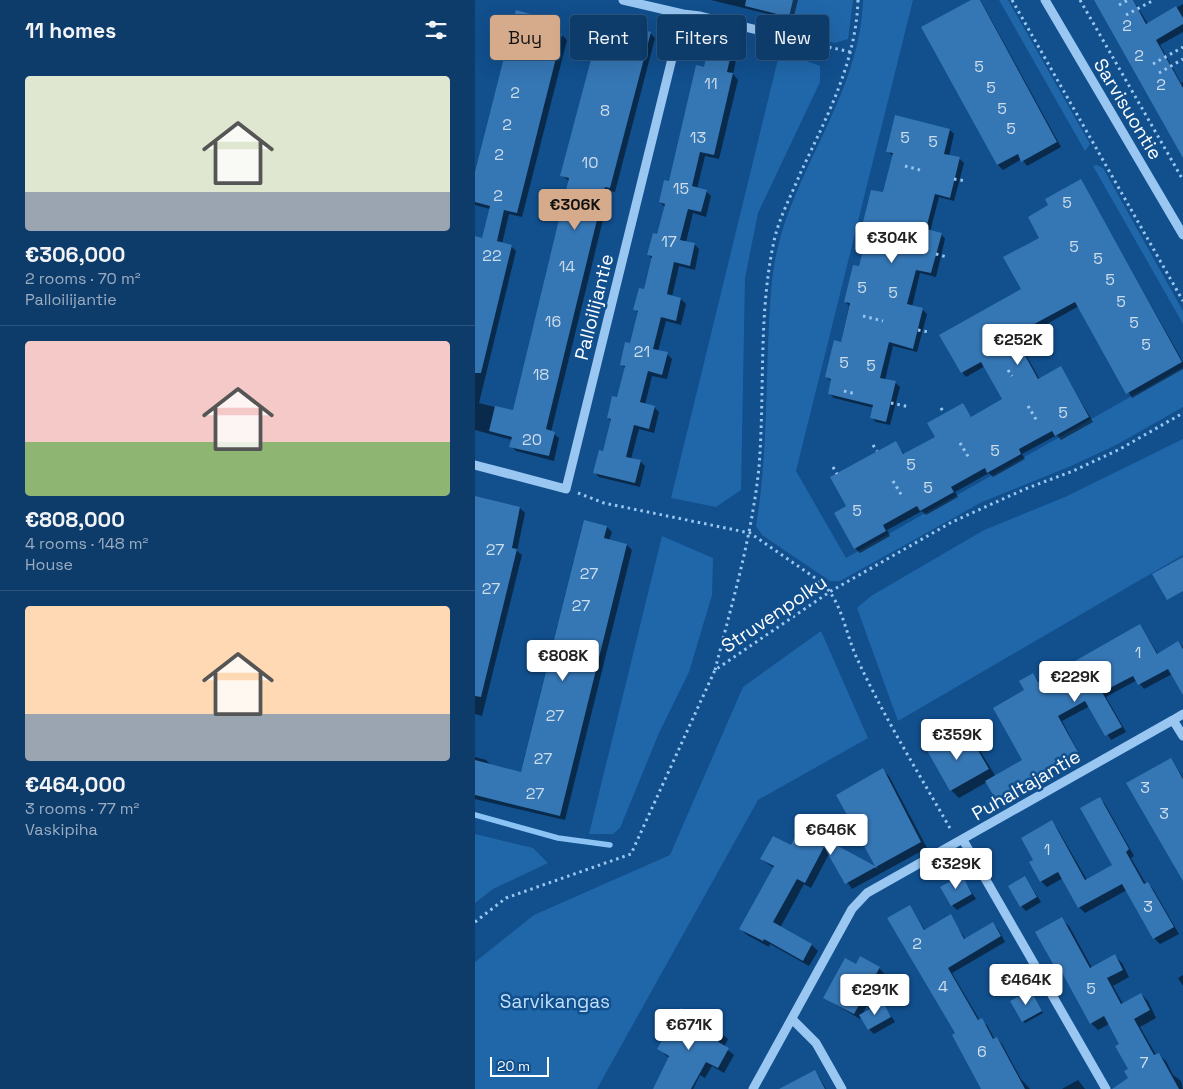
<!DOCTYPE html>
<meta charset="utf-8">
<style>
body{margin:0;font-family:"Space Grotesk",sans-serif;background:#164270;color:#f1f3f6;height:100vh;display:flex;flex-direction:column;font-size:19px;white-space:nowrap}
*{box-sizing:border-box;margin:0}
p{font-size:16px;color:#9aadc1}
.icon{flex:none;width:28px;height:28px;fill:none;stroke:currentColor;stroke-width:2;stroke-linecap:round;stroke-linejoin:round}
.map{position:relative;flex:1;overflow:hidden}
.panel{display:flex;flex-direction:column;background:#0d3b6a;width:475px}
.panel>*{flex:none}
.top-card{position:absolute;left:15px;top:15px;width:475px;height:45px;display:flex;gap:10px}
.scale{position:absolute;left:15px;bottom:12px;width:59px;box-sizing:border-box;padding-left:5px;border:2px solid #fff;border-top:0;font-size:14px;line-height:18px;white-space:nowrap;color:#fff;-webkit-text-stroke:4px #114f8d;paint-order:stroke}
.price{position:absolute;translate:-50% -42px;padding:0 11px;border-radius:5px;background:#fff;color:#222;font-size:16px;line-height:32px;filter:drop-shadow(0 1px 2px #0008)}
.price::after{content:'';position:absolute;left:50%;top:30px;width:15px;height:11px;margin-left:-8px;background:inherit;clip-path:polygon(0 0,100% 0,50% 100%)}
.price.on{background:#d6ab8b;color:#111}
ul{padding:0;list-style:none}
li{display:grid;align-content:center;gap:10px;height:265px;padding:0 25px}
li+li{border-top:1px solid #2d557e}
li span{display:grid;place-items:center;height:155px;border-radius:5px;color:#555}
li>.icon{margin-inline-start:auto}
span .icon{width:90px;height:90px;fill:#fffc;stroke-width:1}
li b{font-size:21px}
h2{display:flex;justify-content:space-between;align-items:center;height:60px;padding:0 25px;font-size:21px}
.pill{padding:0 18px;border-radius:5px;background:#0d3b6a;box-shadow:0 5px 20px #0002,0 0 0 1px #2d557e;font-size:18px;line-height:45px}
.pill.on{background:#d6ab8b;color:#111}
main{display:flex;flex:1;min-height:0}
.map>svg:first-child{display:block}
.green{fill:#2067aa}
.shadow{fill:#0007}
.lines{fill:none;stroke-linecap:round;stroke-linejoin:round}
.stream{stroke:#8bc3f5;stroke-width:5.5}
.building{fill:#3576b4}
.path{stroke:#99c7f2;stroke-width:3;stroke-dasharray:2.5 4;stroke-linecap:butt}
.minor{stroke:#99c7f2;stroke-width:9}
.labels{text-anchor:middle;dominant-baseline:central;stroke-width:5;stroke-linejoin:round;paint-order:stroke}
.number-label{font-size:16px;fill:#ccddec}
.street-label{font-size:19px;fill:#fff;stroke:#114f8d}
.park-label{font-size:19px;fill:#c0dffd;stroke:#114f8d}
</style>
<main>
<section class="panel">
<h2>11 homes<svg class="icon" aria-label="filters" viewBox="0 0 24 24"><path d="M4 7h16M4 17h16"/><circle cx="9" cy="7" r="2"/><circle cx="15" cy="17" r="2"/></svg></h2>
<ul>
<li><span style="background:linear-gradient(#dfe7d0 75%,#9aa5b1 0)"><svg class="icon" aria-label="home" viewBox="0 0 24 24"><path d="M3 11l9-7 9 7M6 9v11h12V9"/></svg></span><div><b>€306,000</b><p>2 rooms · 70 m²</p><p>Palloilijantie</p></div></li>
<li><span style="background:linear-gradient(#f6c9c9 65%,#8fb573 0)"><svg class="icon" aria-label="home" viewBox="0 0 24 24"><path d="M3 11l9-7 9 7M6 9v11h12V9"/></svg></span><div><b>€808,000</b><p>4 rooms · 148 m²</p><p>House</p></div></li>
<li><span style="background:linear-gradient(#ffd9b3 70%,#9aa5b1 0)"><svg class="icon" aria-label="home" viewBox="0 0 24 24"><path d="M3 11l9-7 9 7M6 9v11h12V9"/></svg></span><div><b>€464,000</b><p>3 rooms · 77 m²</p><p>Vaskipiha</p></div></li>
</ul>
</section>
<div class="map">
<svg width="708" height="1089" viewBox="0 0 708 1089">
<rect width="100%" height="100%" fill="#114f8d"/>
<path class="green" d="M318,0H378L373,39L360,43L310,30Z
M388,0H438L321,471L371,558L708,367V407L643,444L596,466L507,502L365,581H355L287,535L281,526C291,466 291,405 293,344C295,309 295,273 305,239C328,157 385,88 388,0Z
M524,0H533L615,144L610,151Z
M305,51L345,66V82L283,213L270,278L266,490L241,507L196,498Z
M622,165L628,168L708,311V324L618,166Z
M708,439V555L423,721L382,608L396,596L509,530L590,497Z
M187,536L238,558L237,595L214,672L184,733L145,828L138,834H114Z
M346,631L393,738L283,800L122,1089H0V962L59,915L195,855L268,687Z
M0,834L58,848L73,863L18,889L0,903Z"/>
<path class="shadow" d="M236,0H323L318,20Z
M498,0H505L507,3L586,147L552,166L547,159L528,170L523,165Z
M620,0H658L673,24L708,4V32L685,45L706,83L708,82V155Z
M65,18L70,23L68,30L87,35L92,40L47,217L34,214L27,244L36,246L41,251L4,403L39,412L94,181L86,175L142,43L175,33L180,38L140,192L135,191L76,432L84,438L79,461L41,451L36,446L37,440L0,430V238L8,239L15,209L0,205V177Z
M256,55L261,60L258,74L263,80L244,159L230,156L222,189L231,191L236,196L231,217L218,213L211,242L219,244L224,249L220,270L204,266L197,297L206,299L211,304L206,325L191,321L183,351L192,354L197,359L192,379L177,376L170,405L179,407L184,412L179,433L164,429L156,459L165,461L170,466L165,487L124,477L119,472L129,452L136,421L133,418L143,399L150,368L146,364L156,345L164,313L160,310L170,290L177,259L174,255L183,236L190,207L185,202L195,182L230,68Z
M475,130L479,134L474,156L484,158L489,163L479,201L464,197L455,232L466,234L470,239L461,277L445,273L437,307L447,309L452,314L442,352L418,346L410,380L420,382L425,387L415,425L401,422L396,417L399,408L359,398L354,393L356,381L351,377L366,343L374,306L370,301L385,268L394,231L389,226L409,194L418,156L412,151Z
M606,181L708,362V369L657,398L604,306L554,334L557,340L546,346L565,380L586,368L618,422L586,440L582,435L547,454L550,459L518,477L514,473L480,492L483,497L451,515L447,511L412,530L415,536L385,553L380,548L373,507L420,443L430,455L461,438L487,405L497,418L529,400L510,366L491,377L487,372L548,289L575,206Z
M0,498L45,508L50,513L42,551L47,555L7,716L0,714Z
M132,527L137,532L134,541L152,545L157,550L90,820L0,799V757L11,760L16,765L47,773Z
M665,625L683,654L703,643L708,647V693L697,674L669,689L662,680L631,697L651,732L636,740L615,706L587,721L606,757L527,804L512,782L484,798L476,790L451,748L466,739L472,744L482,738L489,746L497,741L504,749L521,777L549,761L551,690L558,674L564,682Z
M696,760L708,777V879Z
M408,770L414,776L452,848L377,889L354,854L336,888L329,884L305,928L337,945L343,951L334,966L295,944L294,947L272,935L266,929L299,868L286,859L316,847L326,828L403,869L362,795Z
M625,799L630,804L659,856L656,858L671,884L673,883L678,889L704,934L685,944L679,938L652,890L610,913L604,907L588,878L572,887L566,881L560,861L576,822L582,828L612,880L638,865Z
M487,877L501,899L482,910L477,905Z
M550,877L566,902L551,911L546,906Z
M435,907L450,930L475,916L491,940L518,924L523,929L530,942L477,973L505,1021L512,1025L520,1040L522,1038L527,1044L546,1079L555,1089H514L482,1033Z
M586,919L594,926L617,968L640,956L647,963L654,977L638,986L648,1004L666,994L673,1001L681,1018L665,1027L681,1055L683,1054L691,1061L698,1075L706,1081L708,1089H656L654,1069L646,1044L634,1024L623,1030L616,1023L591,977L583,970Z
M382,965L404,968L409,973L385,1019L350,998Z
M708,975V986L703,978Z
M558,993L568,1013L550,1023L548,1021Z
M408,1004L420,1022L399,1034L394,1029Z
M247,1034L253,1039L249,1047L259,1055L249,1073L237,1066L230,1078L225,1075L218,1089H179L194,1058L184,1049Z
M339,1072L344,1077L351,1089H328Z
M603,1080L610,1089H587Z"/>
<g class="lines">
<path class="stream" d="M0,815L83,838L135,845"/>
</g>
<path class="building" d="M271,0H318L314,17L270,6Z
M496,0H505L582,142L546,162L543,154L522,165L446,27Z
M619,0H658L671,24L701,6L708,18V24L681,40L708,88V158Z
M41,10L66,17L63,28L87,34L42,213L29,210L22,241L37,245L6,373H0V236L7,238L15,206L0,202V172Z
M146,24L176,32L135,188L130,187L71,429L80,432L74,456L34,447L37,437L14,431L20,406L38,410L94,178L85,176L122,37L141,41Z
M233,49L256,54L252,72L258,73L239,155L225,152L217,186L232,190L226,212L213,209L205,240L220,243L215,266L199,262L192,294L206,298L201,321L186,317L178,349L193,352L187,375L173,371L165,402L180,406L174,429L159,425L151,457L166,460L160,483L118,473L124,450L128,451L136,419L132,418L137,396L142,397L150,366L145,365L150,342L155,343L163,311L158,310L164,288L169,289L177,256L172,255L178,233L182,234L190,204L184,202L189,180L194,181L221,65L229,67Z
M420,115L475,129L469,154L485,157L475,198L460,194L451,229L467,233L456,273L441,270L432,304L448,308L438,349L414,342L405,378L421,381L411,422L395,418L398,405L353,394L356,379L350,377L359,340L366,342L375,303L369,302L378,265L384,266L394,228L387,226L396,190L408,192L418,153L411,152Z
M606,179L707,362L651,394L600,302L550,329L553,335L542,341L563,379L586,366L614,417L580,436L577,431L544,449L546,454L512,473L510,468L476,487L479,492L445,511L442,506L408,525L411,531L379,549L359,513L371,506L355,477L421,441L428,454L460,437L452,423L488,403L496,417L527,399L506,362L486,373L464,335L546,289L528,257L564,238L553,217L573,205L570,199Z
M0,496L45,507L37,548L42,549L6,697L0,696Z
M109,520L132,526L129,538L152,544L85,816L0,795V760L46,772Z
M708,557V591L692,600L677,574Z
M665,624L682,654L703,641L708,649V695L693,669L663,685L658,676L627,692L647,727L630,736L610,701L583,716L603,752L521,800L510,781L547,760L518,708L549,690L544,681L558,673L563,682Z
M482,737L487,746L497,740L514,769L475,791L450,747L466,738L470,744Z
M696,758L708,779V881L651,783Z
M408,768L446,842L370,884L349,847L330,883L322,879L298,922L337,944L328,961L289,939L288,941L264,929L299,866L285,859L298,836L316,845L326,826L400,866L361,795Z
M625,797L654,849L651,852L669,884L673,882L699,927L678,939L647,884L603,908L583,872L565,882L554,862L558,860L546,838L577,820L610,880L637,865L605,808Z
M487,875L497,894L476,906L465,887Z
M550,876L562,897L545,907L533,886Z
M435,905L449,930L476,914L489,939L518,922L526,936L473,968L503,1020L507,1018L518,1039L522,1037L550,1089H506L477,1035L480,1033L412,918Z
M587,917L615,968L640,954L648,970L632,978L646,1004L666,993L675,1010L659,1019L679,1055L684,1053L704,1089H637L653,1078L649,1071L653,1069L640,1046L644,1044L629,1016L615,1024L585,969L582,971L560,932Z
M385,956L405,967L379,1014L348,998L370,958L381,964Z
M556,990L567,1011L547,1022L535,1001Z
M408,1002L416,1017L393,1030L384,1015Z
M206,1008L248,1033L243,1042L254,1048L243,1068L231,1062L216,1089H178L194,1056L182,1049Z
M340,1070L350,1089H304Z"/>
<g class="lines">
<path class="path" d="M537,0L708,301
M605,0L708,180
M644,5L653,0
M651,15L679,0
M335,43L376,52
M678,64L708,47
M684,73L708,59
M430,166L445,170
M479,179L491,181
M406,241L427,246
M461,254L472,257
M388,316L408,321
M443,330L454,332
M533,370L537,376
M369,391L381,394
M416,403L435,407
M553,406L562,421
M466,408L469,413
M485,443L494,458
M398,445L402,451
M358,467L362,474
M418,481L427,496
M103,493L129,503L275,533L346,582C366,600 370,630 380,654C407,714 443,772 476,830
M240,670C257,603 277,536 284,467C290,392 283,315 299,241C304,218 316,196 325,174C351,118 381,63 383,0
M0,922L31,898L156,854L240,670L356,591L477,522L550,489L598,471L645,449L708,413"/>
<path class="minor" d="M570,0L708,235
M208,14L225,16L324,40
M0,465L91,489L208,14L148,0
M698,720L708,714
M488,840L631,1089
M317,1019L341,1043L367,1089
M278,1089L377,909L392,893L698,720L708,736"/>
</g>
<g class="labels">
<g class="number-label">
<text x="652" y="25">2</text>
<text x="664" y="55">2</text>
<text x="504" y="66">5</text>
<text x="236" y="83">11</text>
<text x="686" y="84">2</text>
<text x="516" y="87">5</text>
<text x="40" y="92">2</text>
<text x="527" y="108">5</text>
<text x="130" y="110">8</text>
<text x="32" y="124">2</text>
<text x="536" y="128">5</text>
<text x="223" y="137">13</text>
<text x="430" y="137">5</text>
<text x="458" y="141">5</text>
<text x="24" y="154">2</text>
<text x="115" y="162">10</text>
<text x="206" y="188">15</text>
<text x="23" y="195">2</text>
<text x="592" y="202">5</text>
<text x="194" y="241">17</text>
<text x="599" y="246">5</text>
<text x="17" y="255">22</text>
<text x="623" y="258">5</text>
<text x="92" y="266">14</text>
<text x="635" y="279">5</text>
<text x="387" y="287">5</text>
<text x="418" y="292">5</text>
<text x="646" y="301">5</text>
<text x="78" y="321">16</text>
<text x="659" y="322">5</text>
<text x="671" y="344">5</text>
<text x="167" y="351">21</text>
<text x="369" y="362">5</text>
<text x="396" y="365">5</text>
<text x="66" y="374">18</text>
<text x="588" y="412">5</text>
<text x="57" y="439">20</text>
<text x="520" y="450">5</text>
<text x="436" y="464">5</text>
<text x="453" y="487">5</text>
<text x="382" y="510">5</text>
<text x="20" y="549">27</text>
<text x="114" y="573">27</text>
<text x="16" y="588">27</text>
<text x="106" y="605">27</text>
<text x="663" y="652">1</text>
<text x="80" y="715">27</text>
<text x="68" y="758">27</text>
<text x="670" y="787">3</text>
<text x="60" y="793">27</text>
<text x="689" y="813">3</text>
<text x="572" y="849">1</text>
<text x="673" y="906">3</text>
<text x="442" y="943">2</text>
<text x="468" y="986">4</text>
<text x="616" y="988">5</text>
<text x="507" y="1051">6</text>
<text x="669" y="1062">7</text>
</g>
<g class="street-label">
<text transform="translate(653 109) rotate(59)">Sarvisuontie</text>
<text transform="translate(119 307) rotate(-76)">Palloilijantie</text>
<text transform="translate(299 614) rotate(-34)">Struvenpolku</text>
<text transform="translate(551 785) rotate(-30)">Puhaltajantie</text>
</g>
<g class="park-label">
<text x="80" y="1001">Sarvikangas</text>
</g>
</g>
</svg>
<div class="scale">20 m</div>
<b class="price on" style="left:100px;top:231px">€306K</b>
<b class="price" style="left:417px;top:264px">€304K</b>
<b class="price" style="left:543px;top:366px">€252K</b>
<b class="price" style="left:88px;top:682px">€808K</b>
<b class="price" style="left:600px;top:703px">€229K</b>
<b class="price" style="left:482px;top:761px">€359K</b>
<b class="price" style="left:356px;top:856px">€646K</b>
<b class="price" style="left:481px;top:890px">€329K</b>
<b class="price" style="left:551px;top:1006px">€464K</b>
<b class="price" style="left:400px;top:1016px">€291K</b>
<b class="price" style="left:214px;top:1051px">€671K</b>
<div class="top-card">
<a class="pill on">Buy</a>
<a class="pill">Rent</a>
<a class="pill">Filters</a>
<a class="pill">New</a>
</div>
</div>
</main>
